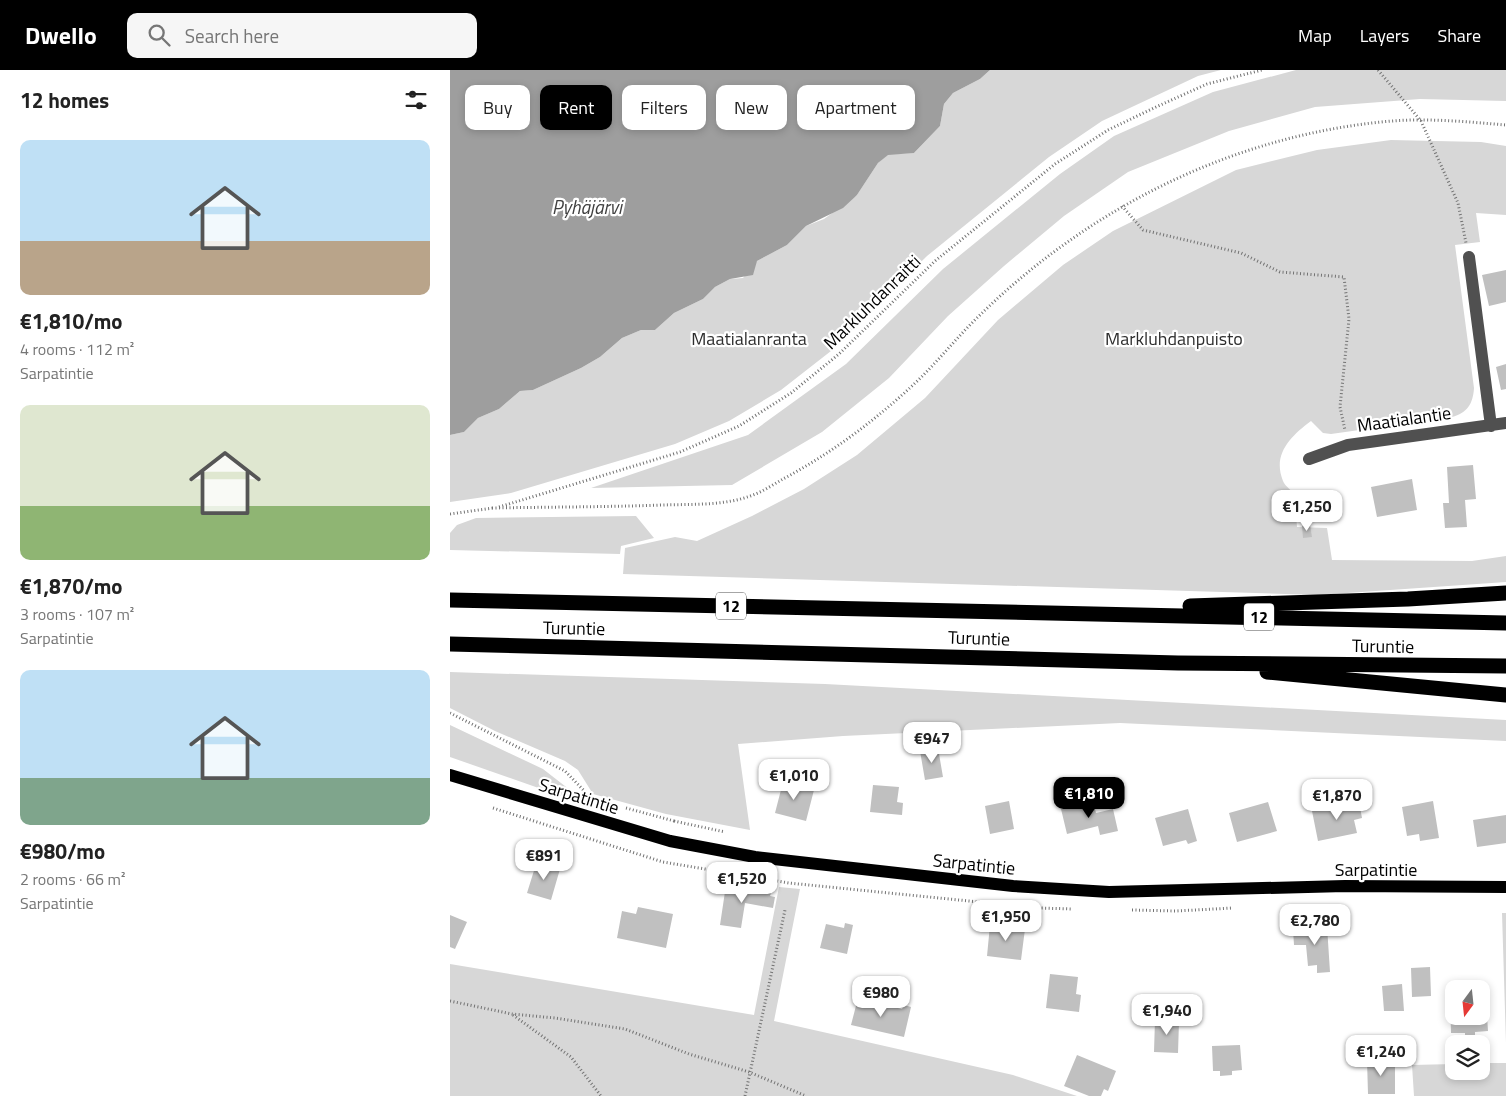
<!DOCTYPE html>
<meta charset="utf-8">
<style>
body{margin:0;font-family:"Titillium Web",sans-serif;background:#f6f6f6;color:#222;height:100vh;display:flex;flex-direction:column;font-size:19px;white-space:nowrap}
*{box-sizing:border-box;margin:0}
p{font-size:16px;color:#767676}
.icon{flex:none;width:28px;height:28px;fill:none;stroke:currentColor;stroke-width:2;stroke-linecap:round;stroke-linejoin:round}
.map{position:relative;flex:1;overflow:hidden}
.drawer{display:flex;flex-direction:column;background:#fff;width:450px}
.drawer>*{flex:none}
.hud{position:absolute;left:15px;top:15px;width:475px;height:45px;display:flex;gap:10px}
.needle{width:32px;rotate:195deg}
.controls{position:absolute;left:995px;top:910px;display:grid;gap:10px}
.controls a{display:grid;place-items:center;width:45px;height:45px;border-radius:10px;background:#fff;box-shadow:0 2px 8px #0003;font-size:25px}
.price{position:absolute;translate:-50% -42px;padding:0 11px;border-radius:10px;background:#fff;color:#222;font-size:16px;line-height:32px;filter:drop-shadow(0 1px 2px #0008)}
.price::after{content:'';position:absolute;left:50%;top:30px;width:15px;height:11px;margin-left:-8px;background:inherit;clip-path:polygon(0 0,100% 0,50% 100%)}
.price.current{background:#000;color:#fff}
ul{padding:0;list-style:none}
li{display:grid;align-content:center;gap:10px;height:265px;padding:0 20px}
li span{display:grid;place-items:center;height:155px;border-radius:10px;color:#555}
li>.icon{margin-inline-start:auto}
span .icon{width:90px;height:90px;fill:#fffc;stroke-width:1}
li b{font-size:21px}
h2{display:flex;justify-content:space-between;align-items:center;height:60px;padding:0 20px;font-size:21px}
.chip{padding:0 18px;border-radius:10px;background:#fff;box-shadow:0 2px 8px #0003;font-size:18px;line-height:45px}
.chip.current{background:#000;color:#fff}
header{display:flex;align-items:center;gap:30px;box-sizing:border-box;height:70px;padding:0 25px;background:#000;color:#fff}
header strong{font-size:24px}
nav{display:flex;gap:28px;margin-inline-start:auto;font-size:18px}
.search{width:350px;height:45px;background:#f6f6f6;display:flex;align-items:center;gap:12px;box-sizing:border-box;padding:0 18px;border-radius:10px;color:#767676;font-size:19px}
main{display:flex;flex:1;min-height:0}
.map>svg:first-child{display:block}
.green{fill:#d7d7d7}
.water{fill:#9e9e9e}
.building{fill:#c0c0c0}
.lines{fill:none;stroke-linecap:round;stroke-linejoin:round}
.path{stroke:#727272;stroke-width:3;stroke-dasharray:1 2.5;stroke-linecap:butt}
.minor{stroke:#505050;stroke-width:12}
.major{stroke:#000;stroke-width:12}
.highway{stroke:#000;stroke-width:15}
.labels{text-anchor:middle;dominant-baseline:central;stroke-width:4.5;stroke-linejoin:round;paint-order:stroke}
.shield{fill:#fff;stroke:#4c4c4c;stroke-width:1}
.shield-label{font-size:16px;font-weight:bold;fill:#000}
.street-label{font-size:18px;fill:#000;stroke:#fff}
.park-label{font-size:18px;fill:#2e2e2e;stroke:#fff}
.water-label{font-size:19px;font-style:italic;fill:#3f3f3f;stroke:#fff}
</style>
<header>
<strong>Dwello</strong>
<div class="search"><svg class="icon" aria-label="search" viewBox="0 0 24 24"><circle cx="10" cy="10" r="6"/><path d="M15 15l6 6"/></svg>Search here</div>
<nav><a>Map</a><a>Layers</a><a>Share</a></nav>
</header>
<main>
<section class="drawer">
<h2>12 homes<svg class="icon" aria-label="filters" viewBox="0 0 24 24"><path d="M4 7h16M4 17h16"/><circle cx="9" cy="7" r="2"/><circle cx="15" cy="17" r="2"/></svg></h2>
<ul>
<li><span style="background:linear-gradient(#bfe0f5 65%,#b9a48a 0)"><svg class="icon" aria-label="home" viewBox="0 0 24 24"><path d="M3 11l9-7 9 7M6 9v11h12V9"/></svg></span><div><b>€1,810/mo</b><p>4 rooms · 112 m²</p><p>Sarpatintie</p></div></li>
<li><span style="background:linear-gradient(#dfe7d0 65%,#8fb573 0)"><svg class="icon" aria-label="home" viewBox="0 0 24 24"><path d="M3 11l9-7 9 7M6 9v11h12V9"/></svg></span><div><b>€1,870/mo</b><p>3 rooms · 107 m²</p><p>Sarpatintie</p></div></li>
<li><span style="background:linear-gradient(#bfe0f5 70%,#7fa58c 0)"><svg class="icon" aria-label="home" viewBox="0 0 24 24"><path d="M3 11l9-7 9 7M6 9v11h12V9"/></svg></span><div><b>€980/mo</b><p>2 rooms · 66 m²</p><p>Sarpatintie</p></div></li>
</ul>
</section>
<div class="map">
<svg width="1056" height="1026" viewBox="0 0 1056 1026">
<rect width="100%" height="100%" fill="#fff"/>
<path class="green" d="M540,0H771L748,6L652,51L599,87L477,186L381,281L331,320L279,351L225,374L61,423L0,432V365L14,362L28,348L49,339L70,321L83,320L131,298L150,287L172,268L191,260H205L224,243L253,229L265,217L280,209L293,208L307,191L337,175L356,156L374,149L407,125L428,93L438,84L464,83L490,56L494,34L503,23L530,9Z
M846,0H1056V31L970,29L865,37L779,61L678,102L614,146L554,196L498,246L439,308L372,362L282,415L141,418L298,365L396,294L493,199L610,104L664,66L763,22Z
M941,70L1031,72L1056,76V145L1026,143L1030,172L1005,175L1024,318C1023,334 1017,343 1002,347L881,364L873,363L861,351C841,366 822,384 833,411C835,417 843,420 844,426C846,436 846,447 847,457L877,458L882,490L1022,491L1056,486V512L868,525L173,504L175,478L225,467L247,471L302,446L354,419L407,385L475,328L548,250L613,195L663,161L786,100L867,80Z
M186,446L204,468L171,476L170,484L0,480V463L7,455L26,448Z
M0,602L375,614L1056,650V671L670,653L393,666L288,674L300,760L216,744L143,724L128,700L115,691L45,661L0,638Z
M0,655L93,699L120,720L121,726L117,728L0,687Z
M329,817L350,819L324,951L563,1005L627,1026H0V894L304,945Z
M1052,843H1056V973Z
M1031,993H1056V1026H964L962,995L1004,994V1001H1031Z"/>
<path class="water" d="M0,0H540L530,9L503,23L494,34L490,56L464,83L438,85L428,93L407,125L393,138L356,156L337,175L307,191L303,205L280,209L265,217L253,229L224,243L205,260H191L172,268L150,287L131,298L83,320L70,321L49,339L28,348L14,362L0,365Z"/>
<path class="building" d="M1056,200V232L1039,236L1032,205Z
M1056,294V319L1051,320L1046,297Z
M1023,395L1026,429L1015,430L1017,457L995,458L993,433H999L997,397Z
M962,409L967,440L927,447L921,417Z
M860,455L862,467L853,468L852,456Z
M488,678L493,707L475,710L470,681Z
M333,712L364,720L356,751L325,743Z
M423,715L449,717L447,732L453,733L452,745L420,742Z
M559,731L564,759L540,764L535,736Z
M643,731L646,743L663,739L668,761L650,765L648,756L617,764L611,739Z
M983,731L989,768L970,771L969,764L957,766L952,737Z
M818,732L827,761L787,772L779,743Z
M909,732L912,748L904,750L907,763L868,771L862,741Z
M738,739L747,771L738,774L736,770L713,776L705,748Z
M1056,745V773L1027,777L1023,750Z
M87,791L110,799L101,830L77,823Z
M276,815L321,823L320,826L325,827L323,838L295,833L291,858L270,855Z
M188,837L223,844L216,878L167,868L172,841L186,844Z
M0,845L17,852L5,879L0,877Z
M395,853L403,855L397,884L370,878L376,854L394,858Z
M540,855L575,859L571,890L537,886Z
M877,856L880,902L867,903V895L858,896L856,875H844L843,859Z
M980,897L981,926L962,927L961,898Z
M600,904L628,907L626,924L631,925L629,942L596,938Z
M952,914L954,941H934L932,916Z
M408,928L452,939L454,935L461,937L454,967L401,955Z
M1031,929H1036L1038,961L1025,962V969H1015V963H1001L1000,930H1004V946H1031Z
M705,950L729,951L728,983L704,982Z
M790,975L792,1000L782,1001V1005L770,1006V1001H763L762,976Z
M627,985L666,1001L658,1021L654,1019L651,1026H639L614,1016Z
M917,990H945V1024H918Z"/>
<g class="lines">
<path class="path" d="M928,0L971,51L1008,133L1016,173
M672,136L693,160L791,183L830,202L894,207L899,249L890,337L895,360
M49,437L230,382L289,356L341,323L389,284L485,191L605,94L658,60L706,37L757,14L812,0
M42,438C99,437 156,437 213,435C242,434 275,436 303,425C314,421 324,414 333,409C380,384 423,352 462,316C486,294 506,268 529,246C640,137 786,64 942,51C980,48 1019,52 1056,55
M0,444L43,438
M0,643L115,701L142,729
M43,738L213,792L339,813L589,838L623,839
M176,738L224,751V753
M224,751L275,762
M682,840L726,841L783,838
M0,931L62,944L105,948L175,959L239,984L299,1002L356,1026
M63,945L121,987L151,1026
M295,1026L335,840"/>
<path class="minor" d="M1019,187L1041,356
M859,389L898,375L1056,353"/>
<path class="major" d="M0,705L220,771L305,787L563,816L659,822L895,816L1056,817"/>
<path class="highway" d="M0,530L1056,553
M740,536L958,529L1056,523
M0,574L728,593L1056,596
M817,602L1056,625"/>
</g>
<g class="labels">
<g class="shield">
<rect x="266" y="522.5" width="30" height="27" rx="4"/>
<rect x="794" y="533.5" width="30" height="27" rx="4"/>
</g>
<g class="shield-label">
<text x="281" y="536">12</text>
<text x="809" y="547">12</text>
</g>
<g class="street-label">
<text transform="translate(422 232) rotate(-44)">Markluhdanraitti</text>
<text transform="translate(954 349) rotate(-8)">Maatialantie</text>
<text transform="translate(124 558) rotate(1)">Turuntie</text>
<text transform="translate(529 568) rotate(2)">Turuntie</text>
<text transform="translate(933 576) rotate(1)">Turuntie</text>
<text transform="translate(129 726) rotate(17)">Sarpatintie</text>
<text transform="translate(524 794) rotate(6)">Sarpatintie</text>
<text x="926" y="799">Sarpatintie</text>
</g>
<g class="park-label">
<text x="299" y="268">Maatialanranta</text>
<text x="724" y="268">Markluhdanpuisto</text>
</g>
<g class="water-label">
<text x="137" y="136">Pyhäjärvi</text>
</g>
</g>
</svg>
<div class="controls">
<a><svg class="needle" viewBox="-14 -14 28 28"><path d="M0-13l5 13h-10z" fill="#e53935"/><path d="M0 13l5-13h-10z" fill="#767676"/></svg></a>
<a><svg class="icon" aria-label="layers" viewBox="0 0 24 24"><path d="M12 4l9 5-9 5-9-5zM3 14l9 5 9-5"/></svg></a>
</div>
<b class="price" style="left:857px;top:462px">€1,250</b>
<b class="price" style="left:482px;top:694px">€947</b>
<b class="price" style="left:344px;top:731px">€1,010</b>
<b class="price current" style="left:639px;top:749px">€1,810</b>
<b class="price" style="left:887px;top:751px">€1,870</b>
<b class="price" style="left:94px;top:811px">€891</b>
<b class="price" style="left:292px;top:834px">€1,520</b>
<b class="price" style="left:556px;top:872px">€1,950</b>
<b class="price" style="left:865px;top:876px">€2,780</b>
<b class="price" style="left:431px;top:948px">€980</b>
<b class="price" style="left:717px;top:966px">€1,940</b>
<b class="price" style="left:931px;top:1007px">€1,240</b>
<div class="hud">
<a class="chip">Buy</a>
<a class="chip current">Rent</a>
<a class="chip">Filters</a>
<a class="chip">New</a>
<a class="chip">Apartment</a>
</div>
</div>
</main>
